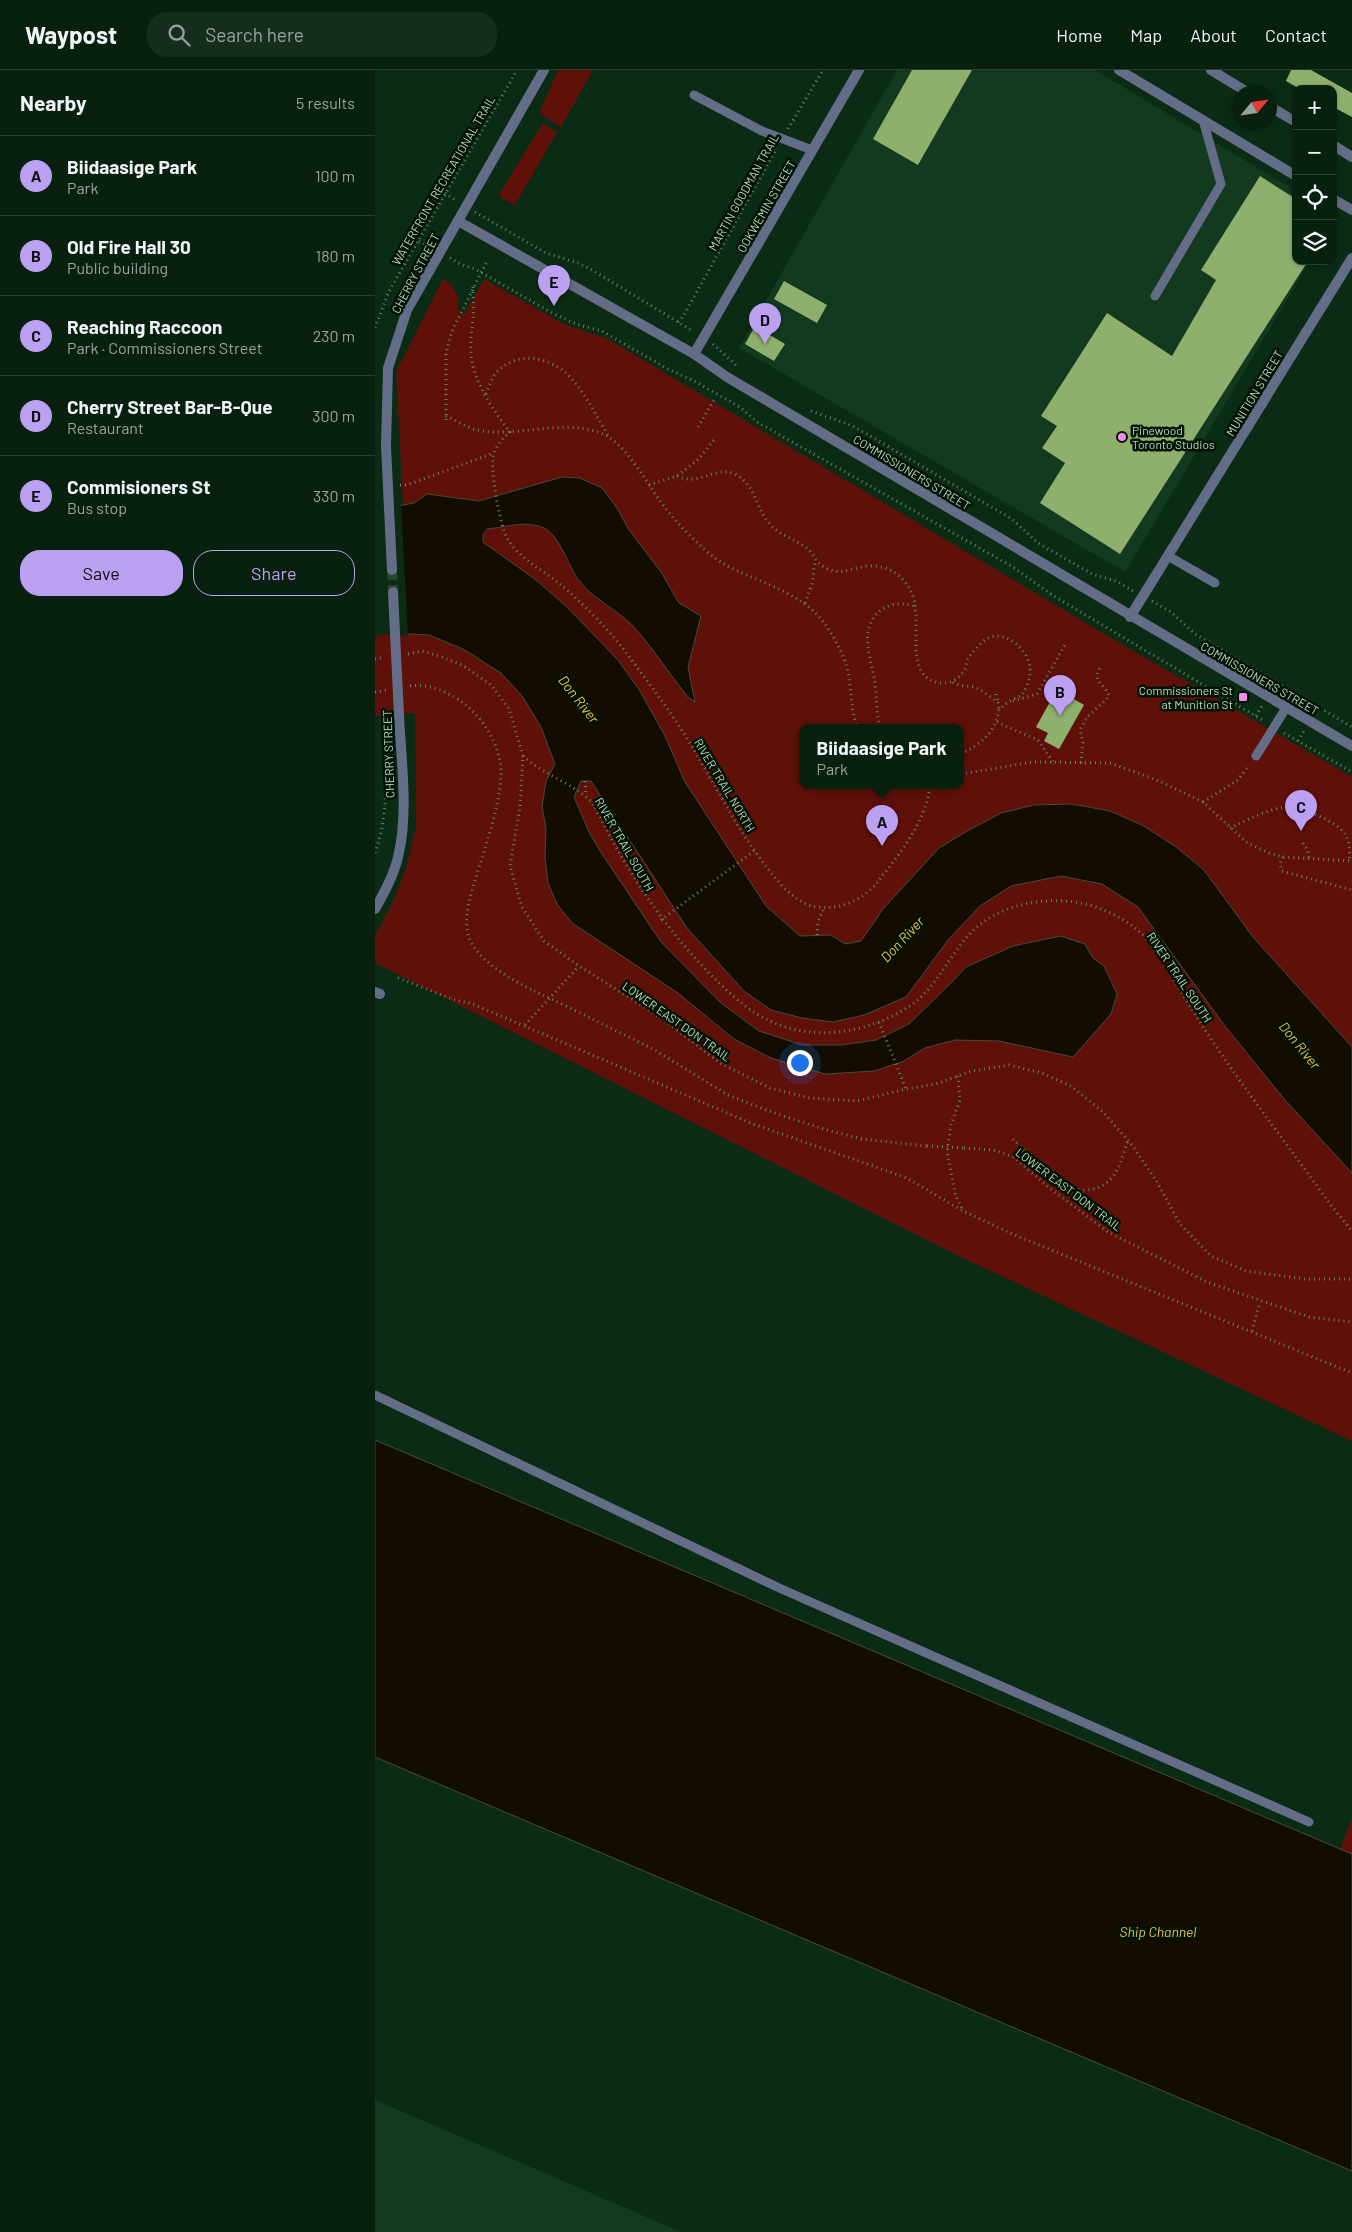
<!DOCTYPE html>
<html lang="en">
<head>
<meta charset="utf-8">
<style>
  body { margin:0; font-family:Barlow,sans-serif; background:#162e1d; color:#f1f3f6 }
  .controls { position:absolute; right:15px; top:15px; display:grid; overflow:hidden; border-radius:10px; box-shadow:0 1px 4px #0004 }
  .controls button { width:45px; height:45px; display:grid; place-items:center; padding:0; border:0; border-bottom:1px solid #293e2f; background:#08210f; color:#f1f3f6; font:25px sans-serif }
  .compass { position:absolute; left:857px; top:15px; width:45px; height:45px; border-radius:50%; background:#08210f; box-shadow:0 1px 4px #0004; rotate:61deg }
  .you { position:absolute; left:424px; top:992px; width:18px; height:18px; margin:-12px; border:4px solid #fff; border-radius:50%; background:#1a73e8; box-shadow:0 0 0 8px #1a73e833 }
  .badge { display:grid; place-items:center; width:32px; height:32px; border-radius:50%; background:#bca0f2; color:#111; font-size:16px; font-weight:700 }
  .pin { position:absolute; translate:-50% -41px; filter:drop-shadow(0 1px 2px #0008) }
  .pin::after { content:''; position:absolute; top:26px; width:18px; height:15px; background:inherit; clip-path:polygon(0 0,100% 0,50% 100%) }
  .popup { position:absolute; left:424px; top:654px; width:165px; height:65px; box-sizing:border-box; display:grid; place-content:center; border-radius:10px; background:#08210f; filter:drop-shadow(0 1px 4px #0005); font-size:16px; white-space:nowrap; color:#98a39e }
  .popup b { font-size:19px; color:#f1f3f6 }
  .popup::after { content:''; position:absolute; left:50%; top:100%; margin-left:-10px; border:10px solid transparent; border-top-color:#08210f }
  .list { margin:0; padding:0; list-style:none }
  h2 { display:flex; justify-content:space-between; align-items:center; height:65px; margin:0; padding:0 20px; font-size:21px }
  h2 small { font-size:16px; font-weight:400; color:#98a39e }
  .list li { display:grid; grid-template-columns:32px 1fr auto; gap:15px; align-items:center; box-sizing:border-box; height:80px; padding:0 20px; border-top:1px solid #293e2f }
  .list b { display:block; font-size:19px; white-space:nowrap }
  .list p { margin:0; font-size:16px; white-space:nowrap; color:#98a39e }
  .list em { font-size:16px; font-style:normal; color:#98a39e }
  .actions { display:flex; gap:10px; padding:15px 20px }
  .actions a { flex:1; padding:11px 0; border:1px solid #bca0f2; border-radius:20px; text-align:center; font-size:18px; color:#bca0f2 }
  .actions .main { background:#bca0f2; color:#111 }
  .icon { flex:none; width:28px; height:28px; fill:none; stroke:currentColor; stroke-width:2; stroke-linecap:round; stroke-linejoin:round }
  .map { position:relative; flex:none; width:977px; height:2162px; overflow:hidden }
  header { display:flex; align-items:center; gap:30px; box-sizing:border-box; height:70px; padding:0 25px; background:#08210f; border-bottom:1px solid #293e2f }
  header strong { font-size:24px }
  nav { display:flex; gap:28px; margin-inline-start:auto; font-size:18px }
  .search { width:350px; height:45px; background:#162e1d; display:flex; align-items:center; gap:12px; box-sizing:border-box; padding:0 18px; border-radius:20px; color:#98a39e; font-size:19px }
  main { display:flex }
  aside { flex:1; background:#08210f }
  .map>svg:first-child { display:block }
  .built { fill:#13391e }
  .green { fill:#5f1009; fill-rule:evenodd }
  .water { fill:#130d01; stroke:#464b3b }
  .pier { fill:#0b2c14 }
  .building { fill:#8faf6d }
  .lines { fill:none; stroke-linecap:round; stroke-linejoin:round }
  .tertiary-tunnel { stroke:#26462e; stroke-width:10; stroke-dasharray:10 5; stroke-linecap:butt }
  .path { stroke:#63836a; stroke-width:3; stroke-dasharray:1 4; stroke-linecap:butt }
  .service { stroke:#636d87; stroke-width:9 }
  .minor { stroke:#636d87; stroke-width:10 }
  .tertiary { stroke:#636d87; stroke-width:10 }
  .path-bridge { stroke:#63836a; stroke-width:3; stroke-dasharray:1 4; stroke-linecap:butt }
  .tertiary-bridge { stroke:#636d87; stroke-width:10 }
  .poi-dot { fill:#f689ee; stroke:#001303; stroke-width:2 }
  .labels { text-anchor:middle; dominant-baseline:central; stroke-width:5; stroke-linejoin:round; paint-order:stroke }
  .street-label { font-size:12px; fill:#bcdbc1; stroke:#001303 }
  .poi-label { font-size:12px; fill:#bcdbc1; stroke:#001303; text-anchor:start }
  .water-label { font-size:14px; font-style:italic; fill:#ecc142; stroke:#001303 }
</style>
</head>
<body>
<header>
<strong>Waypost</strong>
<div class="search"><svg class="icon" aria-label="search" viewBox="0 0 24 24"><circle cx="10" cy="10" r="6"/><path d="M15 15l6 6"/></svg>Search here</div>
<nav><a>Home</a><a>Map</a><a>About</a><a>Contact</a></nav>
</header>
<main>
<aside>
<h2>Nearby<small>5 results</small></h2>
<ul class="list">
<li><span class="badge">A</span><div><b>Biidaasige Park</b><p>Park</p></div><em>100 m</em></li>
<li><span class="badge">B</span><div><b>Old Fire Hall 30</b><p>Public building</p></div><em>180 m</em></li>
<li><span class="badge">C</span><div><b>Reaching Raccoon</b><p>Park · Commissioners Street</p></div><em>230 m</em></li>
<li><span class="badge">D</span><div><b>Cherry Street Bar-B-Que</b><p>Restaurant</p></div><em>300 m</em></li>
<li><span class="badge">E</span><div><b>Commisioners St</b><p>Bus stop</p></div><em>330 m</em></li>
</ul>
<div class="actions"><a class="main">Save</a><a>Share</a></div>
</aside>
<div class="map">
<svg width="977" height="2162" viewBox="0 0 977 2162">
  <rect width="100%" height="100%" fill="#0b2c14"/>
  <g class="built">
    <polygon points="522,0 720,0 921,121 921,191 935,191 750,502 364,278"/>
    <polygon points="0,2030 306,2162 0,2162"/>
  </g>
  <g class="green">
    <polygon points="183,0 218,0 186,57 164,43"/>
    <polygon points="168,53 182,62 140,135 126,128 125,123"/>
    <path d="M68,209C80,217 86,227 83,241L89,245L109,209L189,254L233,269L738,569L977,707V1371L588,1188L0,893V866L18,832L32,795L41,757L40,643L0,646V566L35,562L21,302ZM428,657H586V715H428Z"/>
    <polygon points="977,1748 977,1784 965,1779"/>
  </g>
  <g class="water">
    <path d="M187,407L205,408L227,418L242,438L254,460L286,502L304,533L326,546L313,597L320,632L313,627C295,605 276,575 257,555C240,538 216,528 202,508C193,494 184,465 169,458C151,450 131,457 112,459L108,465V472L161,510L191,536L243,590L265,621L290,666L310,712L391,836L425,866L456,865L470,874L486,871L508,839L564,778L594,760L626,743L659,735L697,734L735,741L767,755L800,776L829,800L878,867L977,977V1103L910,1030L850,956L763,837L727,814L686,806L636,816L605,836L573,870L531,927L489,945L458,952L427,948L396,940L369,921L312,858L216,711H206L199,727L214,762L227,784L286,872L346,933L384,961L427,975H467L501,970L534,954L576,913L591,897L638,876L686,866L710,874L718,888L729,896L742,924L736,944L698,987L624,971L580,970L550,978L527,992L499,1001L450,1004L396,988L359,969L303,923L197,853L182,834L173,813L170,788L171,758L167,737L171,711L180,694L166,657L148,627L126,603L88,579L54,565L0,562V440L39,433L52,424L104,431Z"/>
    <polygon points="0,1370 977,1784 977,2101 0,1687"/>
  </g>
  <polygon class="pier" points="26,433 33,566 0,564 0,438"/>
  <g class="building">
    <polygon points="537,0 597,0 543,95 498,69"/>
    <polygon points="916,0 936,0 977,23 977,47 958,37 958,19 925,19 911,11"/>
    <polygon points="885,106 921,129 921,191 933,191 745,484 665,433 690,393 667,378 682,356 666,346 732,243 797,286 841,210 826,200"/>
    <polygon points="409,211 452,235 442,253 399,229"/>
    <polygon points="380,256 410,274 399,291 370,274"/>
    <polygon points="682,619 709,635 684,679 669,671 673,663 661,657"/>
  </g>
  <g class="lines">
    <polyline class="tertiary-tunnel" points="17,500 18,522"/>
    <g class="path">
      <polyline points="413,59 448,0"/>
      <polyline points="70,123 80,130"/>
      <polyline points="100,142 171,183 203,193 217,200 318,261"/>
      <polyline points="44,171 54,176"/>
      <polyline points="75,188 85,194 100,199 179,244 201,254 227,261 293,299 319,311 365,337 382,352 638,497 677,525 889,651"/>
      <path d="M98,217C98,227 99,238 98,248C97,262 94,276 97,291C101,316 120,342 135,362C129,367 121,375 119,383C114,397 124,446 129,461C138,486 165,498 185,514C202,528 232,558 246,576C268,605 290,634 310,665C338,710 360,757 393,799C403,811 413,824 427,832C438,838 453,839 465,836C478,833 493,824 501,814C523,786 552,751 555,715"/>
      <polyline points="303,252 309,245 402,78"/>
      <polyline points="0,258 13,223 142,0"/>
      <polyline points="338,274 363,297"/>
      <path d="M111,324C114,317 116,309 121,303C142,279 177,287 196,308C212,326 222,347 234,367"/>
      <polyline points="436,341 478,356 637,449 663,473 717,504 741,511 758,521"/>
      <path d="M71,346C81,350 92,358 102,360C142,368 183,349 223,362C249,370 270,410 285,431C298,449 313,464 329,479C364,512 420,513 450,554C458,565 466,580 471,594C477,614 475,637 482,657"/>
      <polyline points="71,350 71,283 77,261 111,193"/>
      <polyline points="323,357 340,328"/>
      <path d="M302,406C326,417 340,395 360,404C381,415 380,437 394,453C404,466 422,469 434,480C440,486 441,493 449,497C467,508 477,496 496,496C522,496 537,515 541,538"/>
      <polyline points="25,415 32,415 119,383"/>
      <polyline points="274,415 302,406 324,389 341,367"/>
      <polyline points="777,531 796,542 820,564 977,657"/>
      <polyline points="430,533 438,511 439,496 441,492"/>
      <polyline points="33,584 47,581 67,587 89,596 116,615 134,639 148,686 145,737 135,796 147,837 169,871 204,896 285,947 345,993 395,1018 435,1028 482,1031 531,1019 561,1014 597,1001 634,995 667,1003 696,1016 728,1042 757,1075 782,1112 805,1154 836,1186 871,1201 930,1209 977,1209"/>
      <polyline points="0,589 9,587"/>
      <path d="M578,612C585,617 590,615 598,617C607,619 616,628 623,633L624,640"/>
      <path d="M35,616C54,613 76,623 91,635C111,652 128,680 126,708C124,737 110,778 101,807C96,824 90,841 92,859C95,888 136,909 159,921"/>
      <polyline points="0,622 12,620"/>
      <polyline points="621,624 623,633"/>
      <polyline points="638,631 662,624 691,573"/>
      <polyline points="881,646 887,636"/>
      <polyline points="622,652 663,670 678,692"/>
      <path d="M505,657C501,643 502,630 500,615C499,602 494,589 493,576C489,548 510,527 538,536L541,543C543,567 532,609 566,613C576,614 583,609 589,601C591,598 591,594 592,590C596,584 604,574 610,570C630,556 658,583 655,604C655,612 650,619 647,625L633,632L624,640C620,663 606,674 586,684"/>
      <polyline points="909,663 977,702"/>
      <polyline points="923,671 929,661"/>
      <path d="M148,686C170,706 203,715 219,735C251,800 286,854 337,906C354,923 373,941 395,951C441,973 499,962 539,933C561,916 573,889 591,868C622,830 688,821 731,841C743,846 756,854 766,863C789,887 803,919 821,946C862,1010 910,1071 955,1134L977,1161"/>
      <path d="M706,693L708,673L705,660L712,647L734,627C731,611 714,615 727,595"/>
      <polyline points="586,704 658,692 735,693 782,710 828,732 871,772 894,783 908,787 977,791"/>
      <polyline points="210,711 211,726"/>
      <polyline points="828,732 863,710 874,695"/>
      <path d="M855,758C871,751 888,741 906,738C923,735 960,750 970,764C975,772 975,781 974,791"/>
      <polyline points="928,773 933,781 934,788"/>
      <path d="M0,783C14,745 11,702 10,662"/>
      <polyline points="908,787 905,794 907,801 977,820"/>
      <polyline points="286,850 379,781"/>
      <polyline points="442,865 443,852 449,838"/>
      <polyline points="23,908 80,930 98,934 378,1054 532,1108 588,1141 642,1166 977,1303"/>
      <polyline points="191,936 278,979 353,1025 402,1044 452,1060 487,1069 552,1076"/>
      <polyline points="504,952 531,1019"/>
      <polyline points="150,955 204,896"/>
      <polyline points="583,1006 585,1030 576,1055 572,1082 581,1127 588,1140"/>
      <polyline points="638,1069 649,1080"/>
      <polyline points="589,1078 618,1080 639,1087 672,1116 733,1162 832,1212 934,1247 977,1252"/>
      <path d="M639,1087L649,1080C672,1094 688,1126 718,1119C729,1117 737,1109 742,1100C747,1091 749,1080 753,1071"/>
      <polyline points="877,1261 885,1232"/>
    </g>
    <g class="service">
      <polyline points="319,25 387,61 437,80"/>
      <polyline points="780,226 846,114 828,50"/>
      <polyline points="793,486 840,513"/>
      <polyline points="881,686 911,638"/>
      <polyline points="0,1325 402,1517 934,1752"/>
    </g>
    <polyline class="minor" points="0,922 5,924"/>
    <g class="tertiary">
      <polyline points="744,0 921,106"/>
      <polyline points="836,0 872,22"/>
      <polyline points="894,36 921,52"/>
      <polyline points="958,75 977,87"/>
      <polyline points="958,129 977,140"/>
      <polyline points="83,151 319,284 352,307 977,676"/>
      <polyline points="319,284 484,0"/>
      <polyline points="11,376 13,298 32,240 169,0"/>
      <polyline points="755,547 977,188"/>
      <path d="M0,839C9,823 19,805 23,787C34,742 26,691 24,645"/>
    </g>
    <g class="path-bridge">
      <polyline points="159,921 191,936"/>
      <polyline points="552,1076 589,1078"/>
    </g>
    <g class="tertiary-bridge">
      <polyline points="11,376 17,500"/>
      <polyline points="18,522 24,645"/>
    </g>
  </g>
  <g class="poi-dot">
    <circle cx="747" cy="367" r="5"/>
    <rect x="863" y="622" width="10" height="10" rx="2.5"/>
  </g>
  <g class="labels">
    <g class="street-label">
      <text transform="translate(68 110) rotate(-60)">WATERFRONT RECREATIONAL TRAIL</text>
      <text transform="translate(368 122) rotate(-61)">MARTIN GOODMAN TRAIL</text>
      <text transform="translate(391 136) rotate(-60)">OOKWEMIN STREET</text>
      <text transform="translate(40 203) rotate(-62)">CHERRY STREET</text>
      <text transform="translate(879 323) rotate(-59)">MUNITION STREET</text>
      <text transform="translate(537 402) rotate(31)">COMMISSIONERS STREET</text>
      <text transform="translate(885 608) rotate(30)">COMMISSIONERS STREET</text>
      <text transform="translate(13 684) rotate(-92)">CHERRY STREET</text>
      <text transform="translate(350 715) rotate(59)">RIVER TRAIL NORTH</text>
      <text transform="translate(250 774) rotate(60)">RIVER TRAIL SOUTH</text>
      <text transform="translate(805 907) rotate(56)">RIVER TRAIL SOUTH</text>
      <text transform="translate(302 951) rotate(35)">LOWER EAST DON TRAIL</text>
      <text transform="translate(694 1119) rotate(37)">LOWER EAST DON TRAIL</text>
    </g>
    <g class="poi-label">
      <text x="757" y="360">Pinewood<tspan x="757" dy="14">Toronto Studios</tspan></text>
      <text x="858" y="620" text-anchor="end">Commissioners St<tspan x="858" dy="14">at Munition St</tspan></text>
    </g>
    <g class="water-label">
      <text transform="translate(204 629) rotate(52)">Don River</text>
      <text transform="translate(527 869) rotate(-47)">Don River</text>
      <text transform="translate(925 975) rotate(51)">Don River</text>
      <text x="783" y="1861">Ship Channel</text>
    </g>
  </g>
</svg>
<div class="controls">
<button>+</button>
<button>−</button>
<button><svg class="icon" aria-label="locate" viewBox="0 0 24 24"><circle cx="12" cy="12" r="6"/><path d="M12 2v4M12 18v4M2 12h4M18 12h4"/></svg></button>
<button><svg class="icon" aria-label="layers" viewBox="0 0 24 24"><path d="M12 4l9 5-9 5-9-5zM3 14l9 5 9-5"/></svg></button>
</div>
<svg class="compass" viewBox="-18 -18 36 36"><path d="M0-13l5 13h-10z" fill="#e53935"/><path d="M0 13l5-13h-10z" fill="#98a39e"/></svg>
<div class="you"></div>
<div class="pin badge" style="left:507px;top:776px">A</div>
<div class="popup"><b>Biidaasige Park</b>Park</div>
<div class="pin badge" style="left:685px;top:646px">B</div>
<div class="pin badge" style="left:926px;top:761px">C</div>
<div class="pin badge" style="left:390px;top:274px">D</div>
<div class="pin badge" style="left:179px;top:236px">E</div>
</div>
</main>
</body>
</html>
